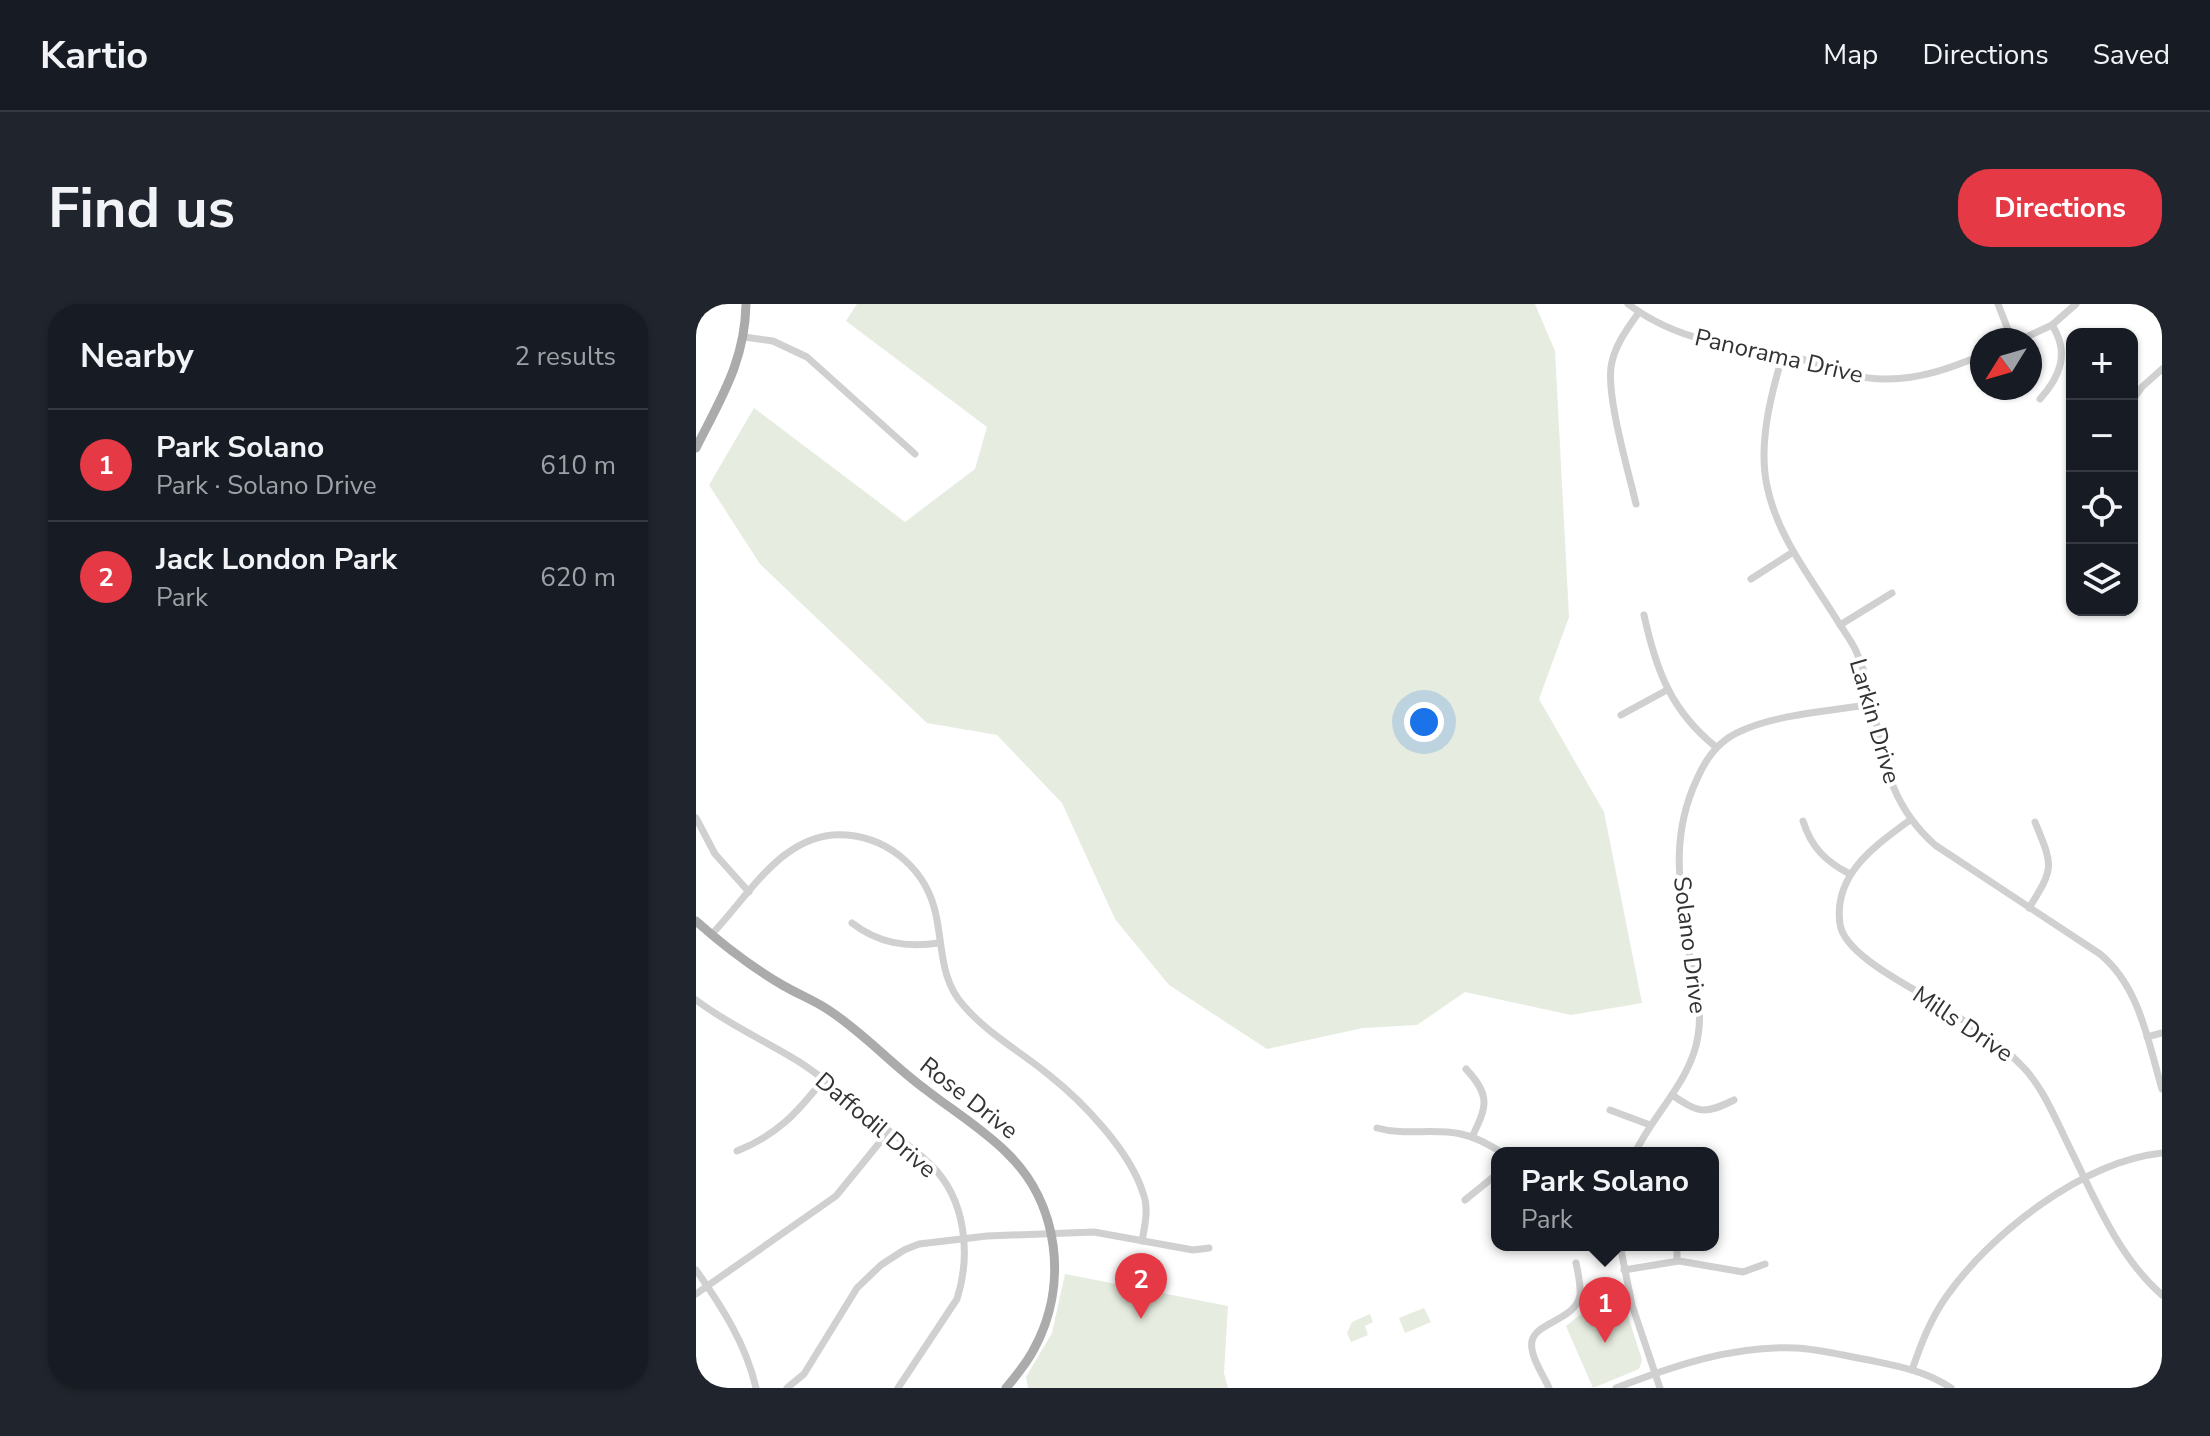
<!DOCTYPE html>
<html lang="en">
<head>
<meta charset="utf-8">
<style>
  body { margin:0; font-family:"Nunito Sans",sans-serif; background:#20242c; color:#f1f3f6 }
  .controls { position:absolute; right:24px; top:24px; display:grid; overflow:hidden; border-radius:16px; box-shadow:0 2px 6px #0004 }
  .controls button { width:72px; height:72px; display:grid; place-items:center; padding:0; border:0; border-bottom:2px solid #363941; background:#171b24; color:#f1f3f6; font:40px sans-serif }
  .compass { position:absolute; left:1274px; top:24px; width:72px; height:72px; border-radius:50%; background:#171b24; box-shadow:0 2px 6px #0004; rotate:233deg }
  .you { position:absolute; left:728px; top:418px; width:28px; height:28px; margin:-20px; border:6px solid #fff; border-radius:50%; background:#1a73e8; box-shadow:0 0 0 12px #1a73e833 }
  .badge { display:grid; place-items:center; width:52px; height:52px; border-radius:50%; background:#e63946; color:#fff; font-size:26px; font-weight:700 }
  .pin { position:absolute; translate:-50% -66px; filter:drop-shadow(0 2px 4px #0008) }
  .pin::after { content:''; position:absolute; top:42px; width:28px; height:24px; background:inherit; clip-path:polygon(0 0,100% 0,50% 100%) }
  .popup { position:absolute; left:795px; top:843px; width:228px; height:104px; box-sizing:border-box; display:grid; place-content:center; border-radius:16px; background:#171b24; filter:drop-shadow(0 2px 6px #0005); font-size:26px; white-space:nowrap; color:#9ea1a6 }
  .popup b { font-size:30px; color:#f1f3f6 }
  .popup::after { content:''; position:absolute; left:50%; top:100%; margin-left:-16px; border:16px solid transparent; border-top-color:#171b24 }
  .list { margin:0; padding:0; list-style:none }
  h2 { display:flex; justify-content:space-between; align-items:center; height:104px; margin:0; padding:0 32px; font-size:34px }
  h2 small { font-size:26px; font-weight:400; color:#9ea1a6 }
  .list li { display:grid; grid-template-columns:52px 1fr auto; gap:24px; align-items:center; box-sizing:border-box; height:112px; padding:0 32px; border-top:2px solid #363941 }
  .list b { display:block; font-size:30px; white-space:nowrap }
  .list p { margin:0; font-size:26px; white-space:nowrap; color:#9ea1a6 }
  .list em { font-size:26px; font-style:normal; color:#9ea1a6 }
  .icon { flex:none; width:44px; height:44px; fill:none; stroke:currentColor; stroke-width:2; stroke-linecap:round; stroke-linejoin:round }
  .map { position:relative; flex:none; width:1466px; height:1084px; overflow:hidden; border-radius:32px }
  header { display:flex; align-items:center; gap:48px; box-sizing:border-box; height:112px; padding:0 40px; background:#171b24; border-bottom:2px solid #363941 }
  header strong { font-size:38px }
  nav { display:flex; gap:44px; margin-inline-start:auto; font-size:28px }
  .intro { display:flex; align-items:center; justify-content:space-between; box-sizing:border-box; height:192px; padding:0 48px }
  h1 { margin:0; font-size:56px }
  .button { padding:20px 36px; border-radius:32px; background:#e63946; color:#fff; font-size:28px; font-weight:700 }
  main { display:flex; gap:48px; padding:0 48px }
  aside { flex:1; background:#171b24; border-radius:32px; box-shadow:0 2px 6px #0004 }
  .map>svg:first-child { display:block }
  .green { fill:#e6ecdf }
  .lines { fill:none; stroke-linecap:round; stroke-linejoin:round }
  .minor { stroke:#d0d0d0; stroke-width:7 }
  .major { stroke:#ababab; stroke-width:9 }
  .labels { text-anchor:middle; dominant-baseline:central; stroke-width:8; stroke-linejoin:round; paint-order:stroke }
  .street-label { font-size:24px; fill:#333; stroke:#fff }
</style>
</head>
<body>
<header>
<strong>Kartio</strong>
<nav><a>Map</a><a>Directions</a><a>Saved</a></nav>
</header>
<div class="intro"><h1>Find us</h1><a class="button">Directions</a></div>
<main>
<aside>
<h2>Nearby<small>2 results</small></h2>
<ul class="list">
<li><span class="badge">1</span><div><b>Park Solano</b><p>Park · Solano Drive</p></div><em>610 m</em></li>
<li><span class="badge">2</span><div><b>Jack London Park</b><p>Park</p></div><em>620 m</em></li>
</ul>
</aside>
<div class="map">
<svg width="1466" height="1084" viewBox="0 0 1466 1084">
  <rect width="100%" height="100%" fill="#fff"/>
  <g class="green">
    <polygon points="161,0 839,0 859,47 873,313 843,395 908,508 946,699 875,711 769,688 721,721 667,724 571,745 473,681 419,615 366,499 301,431 231,419 64,260 13,181 58,104 209,218 279,165 291,123 150,17"/>
    <polygon points="369,970 532,1002 528,1069 532,1084 332,1084 330,1073 356,1029"/>
    <polygon points="924,987 946,1056 943,1065 897,1084 870,1022 885,1010 891,996"/>
    <polygon points="728,1004 735,1018 709,1029 703,1014"/>
    <polygon points="674,1010 677,1018 669,1022 672,1031 655,1038 651,1029 656,1018"/>
  </g>
  <g class="lines">
    <g class="minor">
      <path d="M932,0C960,21 993,34 1028,40C1048,44 1069,45 1089,50C1123,59 1155,76 1191,75C1225,75 1255,64 1286,51"/>
      <polyline points="1302,0 1316,36"/>
      <polyline points="48,33 77,37 111,53 219,150"/>
      <polyline points="1324,36 1356,21 1380,0"/>
      <path d="M1087,50C1075,90 1062,140 1071,182C1081,232 1115,274 1141,316C1147,326 1155,336 1160,347C1191,418 1174,483 1239,541L1404,650C1444,683 1452,738 1466,785"/>
      <path d="M1344,95C1364,73 1374,49 1356,21"/>
      <polyline points="1436,97 1446,83 1466,65"/>
      <path d="M940,200C932,166 911,95 915,63C918,42 931,25 943,8"/>
      <polyline points="1055,275 1097,248"/>
      <path d="M948,311C960,366 975,407 1020,443"/>
      <polyline points="1144,321 1196,289"/>
      <polyline points="925,411 971,386"/>
      <polyline points="0,514 19,550 53,588"/>
      <path d="M1214,516C1179,542 1137,570 1144,620C1148,652 1221,686 1246,702C1272,720 1302,737 1324,760C1344,779 1356,807 1368,832C1395,886 1420,951 1466,991"/>
      <path d="M1107,517C1115,543 1130,558 1154,570"/>
      <path d="M1333,604C1359,563 1357,562 1339,518"/>
      <path d="M156,619C182,639 210,644 243,639"/>
      <path d="M15,631C53,592 88,525 151,531C195,535 231,567 240,611C247,643 244,676 268,702C291,729 325,748 353,771C387,798 434,847 447,889C453,904 449,921 446,937"/>
      <path d="M0,696C33,721 70,737 105,759C131,776 154,797 178,816C197,830 219,845 236,862C270,896 275,951 261,995L202,1084"/>
      <polyline points="1451,733 1466,729"/>
      <path d="M770,765C795,792 791,802 776,833"/>
      <path d="M976,791C1003,809 1008,811 1038,796"/>
      <polyline points="914,806 954,821"/>
      <path d="M681,824C709,832 737,824 765,830C780,833 793,841 807,849"/>
      <path d="M41,847C81,831 101,809 127,776"/>
      <path d="M939,849C958,809 995,777 1002,732C1008,696 995,670 991,636C983,578 975,530 1001,475C1010,454 1023,436 1045,427C1082,410 1135,407 1176,400"/>
      <polyline points="769,896 801,870"/>
      <polyline points="924,941 936,1001 964,1084"/>
      <polyline points="981,941 981,957"/>
      <path d="M0,966C26,1003 50,1040 60,1084"/>
      <polyline points="928,966 983,957 1047,968 1069,960"/>
      <polyline points="0,990 140,892 193,827"/>
      <path d="M1216,1066C1225,1040 1234,1016 1250,993C1295,929 1386,858 1466,849"/>
      <polyline points="91,1084 108,1070 161,984 185,961 208,946 223,940 291,932 398,928 497,946 513,944"/>
      <path d="M853,1084C848,1072 833,1051 836,1037C840,1018 880,1016 884,991C885,981 882,969 880,959"/>
      <path d="M920,1084C977,1062 1038,1041 1100,1044C1124,1045 1149,1052 1173,1056C1202,1062 1230,1067 1255,1084"/>
    </g>
    <g class="major">
      <path d="M0,144C25,94 49,57 50,0"/>
      <path d="M0,617C27,641 57,664 88,682C102,690 117,696 131,705C167,728 195,760 229,785C256,806 287,825 311,849C363,899 373,981 338,1045C331,1059 320,1072 310,1084"/>
    </g>
  </g>
  <g class="labels">
    <g class="street-label">
      <text transform="translate(1083 52) rotate(13)">Panorama Drive</text>
      <text transform="translate(1179 417) rotate(74)">Larkin Drive</text>
      <text transform="translate(994 641) rotate(83)">Solano Drive</text>
      <text transform="translate(1267 720) rotate(34)">Mills Drive</text>
      <text transform="translate(273 794) rotate(38)">Rose Drive</text>
      <text transform="translate(180 821) rotate(40)">Daffodil Drive</text>
    </g>
  </g>
</svg>
<div class="controls">
<button>+</button>
<button>−</button>
<button><svg class="icon" aria-label="locate" viewBox="0 0 24 24"><circle cx="12" cy="12" r="6"/><path d="M12 2v4M12 18v4M2 12h4M18 12h4"/></svg></button>
<button><svg class="icon" aria-label="layers" viewBox="0 0 24 24"><path d="M12 4l9 5-9 5-9-5zM3 14l9 5 9-5"/></svg></button>
</div>
<svg class="compass" viewBox="-18 -18 36 36"><path d="M0-13l5 13h-10z" fill="#e53935"/><path d="M0 13l5-13h-10z" fill="#9ea1a6"/></svg>
<div class="you"></div>
<div class="pin badge" style="left:909px;top:1039px">1</div>
<div class="popup"><b>Park Solano</b>Park</div>
<div class="pin badge" style="left:445px;top:1015px">2</div>
</div>
</main>
</body>
</html>
